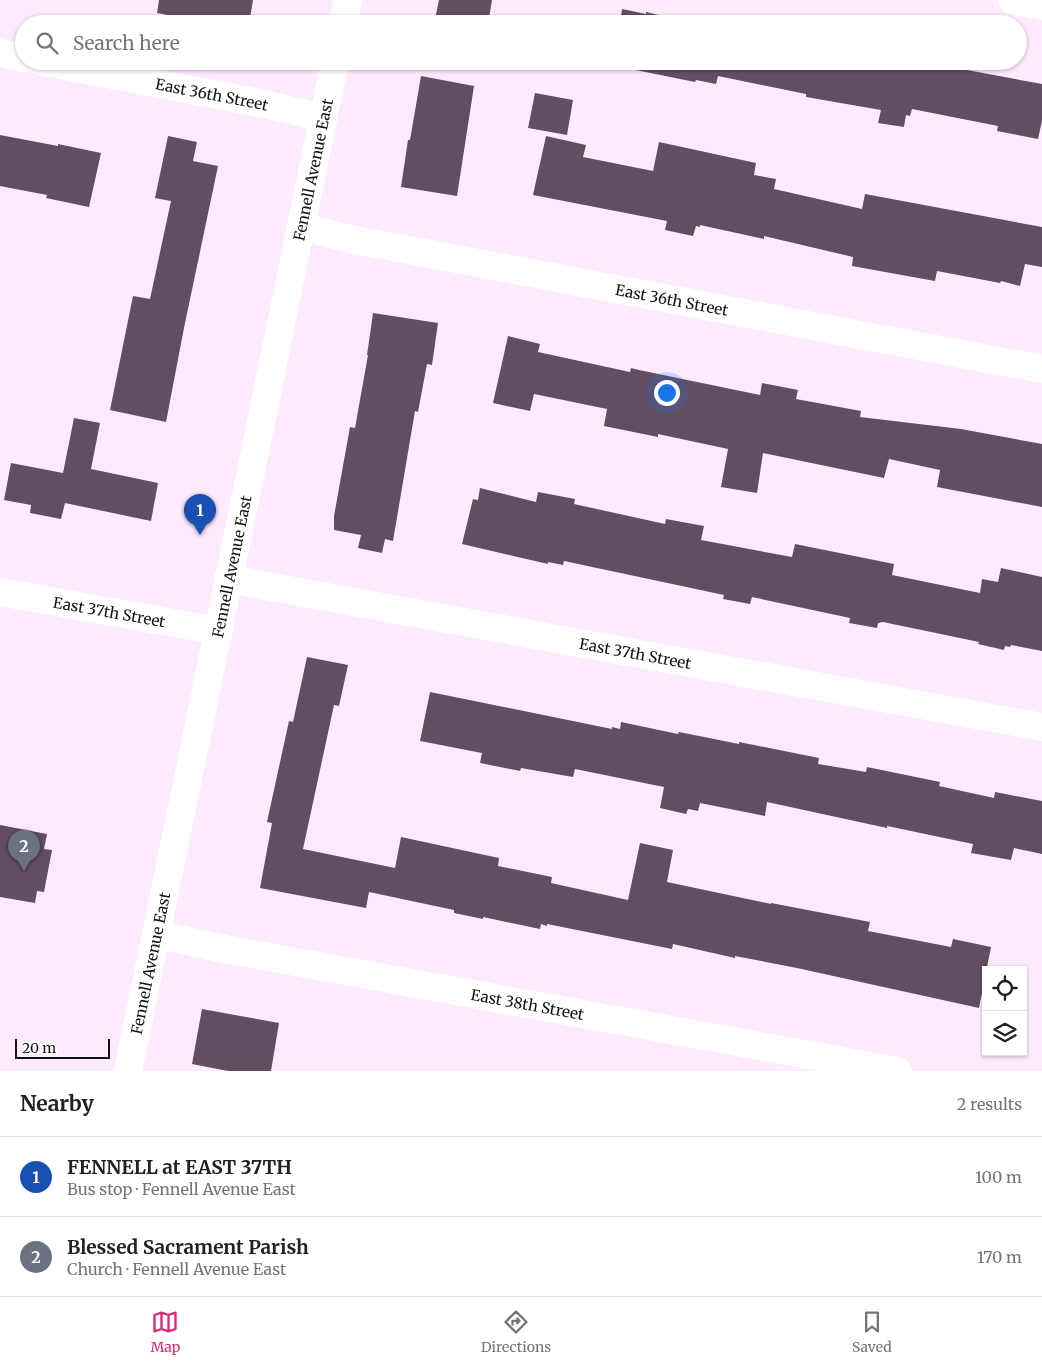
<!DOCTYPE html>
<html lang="en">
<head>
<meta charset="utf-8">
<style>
  body { margin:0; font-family:Merriweather,serif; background:#f2f2f2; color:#202124 }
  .controls { position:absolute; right:15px; bottom:15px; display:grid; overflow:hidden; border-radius:0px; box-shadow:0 1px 4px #0004 }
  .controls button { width:45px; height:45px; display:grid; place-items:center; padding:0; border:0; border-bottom:1px solid #e0e0e0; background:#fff; color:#202124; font:25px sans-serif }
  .scale { position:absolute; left:15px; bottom:12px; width:95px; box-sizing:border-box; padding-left:5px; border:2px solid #181018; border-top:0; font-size:14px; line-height:18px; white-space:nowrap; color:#181018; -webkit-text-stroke:4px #fff; paint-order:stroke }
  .you { position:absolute; left:666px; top:392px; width:18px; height:18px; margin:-12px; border:4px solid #fff; border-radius:50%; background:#1a73e8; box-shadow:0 0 0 8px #1a73e833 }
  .badge { display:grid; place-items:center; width:32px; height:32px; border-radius:50%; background:#db2777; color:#fff; font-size:16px; font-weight:700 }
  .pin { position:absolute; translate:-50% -41px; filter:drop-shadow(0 1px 2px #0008) }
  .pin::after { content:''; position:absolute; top:26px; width:18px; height:15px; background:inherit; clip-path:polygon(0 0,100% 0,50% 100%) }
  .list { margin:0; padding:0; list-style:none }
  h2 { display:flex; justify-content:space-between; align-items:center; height:65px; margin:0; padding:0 20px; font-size:21px }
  h2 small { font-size:16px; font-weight:400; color:#757577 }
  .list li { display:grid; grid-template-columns:32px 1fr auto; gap:15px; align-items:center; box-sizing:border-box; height:80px; padding:0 20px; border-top:1px solid #e0e0e0 }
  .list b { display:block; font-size:19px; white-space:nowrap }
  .list p { margin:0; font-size:16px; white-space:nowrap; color:#757577 }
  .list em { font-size:16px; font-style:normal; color:#757577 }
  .icon { flex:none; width:28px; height:28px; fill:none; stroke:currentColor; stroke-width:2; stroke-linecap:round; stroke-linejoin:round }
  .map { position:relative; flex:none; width:1042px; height:1071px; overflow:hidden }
  .search { position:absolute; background:#fff; box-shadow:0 1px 4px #0004; left:15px; right:15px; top:15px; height:55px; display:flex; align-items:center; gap:12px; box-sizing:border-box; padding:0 18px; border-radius:28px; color:#757577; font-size:19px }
  .sheet { height:225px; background:#fff }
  nav { display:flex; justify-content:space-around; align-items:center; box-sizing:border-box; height:70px; border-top:1px solid #e0e0e0; background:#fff; font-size:14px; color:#757577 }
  nav a { display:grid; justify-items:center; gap:2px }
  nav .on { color:#db2777 }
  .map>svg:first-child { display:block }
  .building { fill:#624e61 }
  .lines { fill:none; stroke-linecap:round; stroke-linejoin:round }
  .minor { stroke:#fff; stroke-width:28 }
  .secondary { stroke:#fff; stroke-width:28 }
  .labels { text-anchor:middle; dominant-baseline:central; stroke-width:5; stroke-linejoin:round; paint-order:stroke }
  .street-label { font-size:15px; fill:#181018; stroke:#fff }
</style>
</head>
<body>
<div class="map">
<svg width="1042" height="1071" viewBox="0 0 1042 1071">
  <rect width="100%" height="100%" fill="#fdeafc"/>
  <g class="building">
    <polygon points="159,0 253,0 249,24 216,24 157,13"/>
    <polygon points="439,0 492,0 488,24 434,24"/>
    <polygon points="622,9 646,14 646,12 696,24 620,24"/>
    <polygon points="612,61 919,61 1042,84 1042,121 1038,139 997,131 998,126 912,109 910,116 906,115 904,127 878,123 881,110 806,97 806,94 718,76 716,84 696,80 695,82 611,65"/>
    <polygon points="421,76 474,86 457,196 401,187 408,140 410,140"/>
    <polygon points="535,93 573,100 567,135 528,128"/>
    <polygon points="0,135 58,146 58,144 101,153 89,207 46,198 47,195 0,186"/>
    <polygon points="168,136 197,142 193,161 218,166 184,328 166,422 110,410 133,296 150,299 171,201 155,198"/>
    <polygon points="546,136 586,145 583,157 653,171 659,142 756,163 754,175 776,179 774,189 862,209 865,194 1042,227 1042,267 1025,264 1020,286 1001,281 1000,283 937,271 935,281 852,266 853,257 764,236 764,239 700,225 700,227 696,226 693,236 665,230 667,221 533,195"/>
    <polygon points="373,313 438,323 432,365 427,364 418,412 415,411 393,541 385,539 382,553 358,548 361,535 334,530 334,516 350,427 355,428 368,355 367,355"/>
    <polygon points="508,336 540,344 538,352 630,372 631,368 639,370 760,395 762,383 798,390 796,399 861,411 860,417 961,429 1042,444 1042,507 937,487 940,470 889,459 884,478 763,453 757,493 721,487 728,449 658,434 658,437 604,426 607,409 534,394 530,411 493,403"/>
    <polygon points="74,418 100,423 91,469 158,483 151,521 65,503 61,519 30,513 31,505 4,500 11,463 63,473"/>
    <polygon points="480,488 536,502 538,492 575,499 574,504 665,524 666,519 704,526 701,540 792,557 795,544 894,564 892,575 980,593 982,579 998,582 1001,568 1042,577 1042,651 1011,645 1010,647 1005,646 1004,650 978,644 979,642 883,622 878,623 877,628 849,623 850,618 752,597 750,604 723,599 724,595 564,561 563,565 548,562 548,564 462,544 473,499 478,500"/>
    <polygon points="307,657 348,665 339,706 334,705 303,849 395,868 401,837 499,858 498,866 552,877 551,883 628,900 640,843 673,850 667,882 771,904 771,903 870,922 868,931 951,947 953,939 991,947 979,1008 797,968 735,956 735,958 673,944 672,949 547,924 547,926 541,924 540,929 483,917 483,919 454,913 454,910 369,892 366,908 260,888 272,823 267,822 289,721 293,722"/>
    <polygon points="430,692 612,729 612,727 620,729 621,722 678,734 679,732 739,744 739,742 819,758 818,764 866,772 867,767 940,782 939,786 994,798 995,792 1042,801 1042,854 1014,848 1011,860 971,853 973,844 887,826 887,828 767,802 765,816 700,803 698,811 688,809 686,814 660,808 664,787 575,769 573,777 521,768 520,771 480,763 482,753 420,741"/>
    <polygon points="0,825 47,834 44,849 52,850 44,892 37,891 35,903 0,897"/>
    <polygon points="202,1009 279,1023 271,1071 228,1071 192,1064"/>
  </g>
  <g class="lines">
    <g class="minor">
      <polyline points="1012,0 1042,6"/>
      <polyline points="0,53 24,58"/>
      <path id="s1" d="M40,61L264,104L323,118"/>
      <path id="s2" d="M301,227L355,240L1042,369"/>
      <path id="s3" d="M228,579L1042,727"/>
      <path id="s4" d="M0,592L219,631"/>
      <path id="s5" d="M156,934L229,950L898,1071"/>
    </g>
    <g class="secondary">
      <polyline points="343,24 348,0"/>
      <path id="s6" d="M128,1071L335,61"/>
    </g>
  </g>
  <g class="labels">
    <g class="street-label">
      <text stroke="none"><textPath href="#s1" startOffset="175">East 36th Street</textPath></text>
      <text stroke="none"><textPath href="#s6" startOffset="920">Fennell Avenue East</textPath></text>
      <text stroke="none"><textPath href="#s2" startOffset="378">East 36th Street</textPath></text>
      <text stroke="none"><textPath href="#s6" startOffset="515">Fennell Avenue East</textPath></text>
      <text stroke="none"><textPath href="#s4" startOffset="111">East 37th Street</textPath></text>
      <text stroke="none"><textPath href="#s3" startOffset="414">East 37th Street</textPath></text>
      <text stroke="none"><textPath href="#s6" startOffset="110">Fennell Avenue East</textPath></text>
      <text stroke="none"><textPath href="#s5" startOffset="378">East 38th Street</textPath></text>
    </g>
  </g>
</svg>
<div class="controls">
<button><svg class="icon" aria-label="locate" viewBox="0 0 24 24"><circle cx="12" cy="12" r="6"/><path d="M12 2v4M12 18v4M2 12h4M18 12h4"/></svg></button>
<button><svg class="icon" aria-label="layers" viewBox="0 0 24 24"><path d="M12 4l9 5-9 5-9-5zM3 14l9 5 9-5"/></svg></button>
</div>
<div class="scale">20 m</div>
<div class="you"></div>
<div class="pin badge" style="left:200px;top:535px;background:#1a4fb4">1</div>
<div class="pin badge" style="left:24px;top:871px;background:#6b7280">2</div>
<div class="search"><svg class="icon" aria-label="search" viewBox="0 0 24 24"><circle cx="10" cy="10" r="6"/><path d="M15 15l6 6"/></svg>Search here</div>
</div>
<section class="sheet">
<h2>Nearby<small>2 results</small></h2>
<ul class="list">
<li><span class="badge" style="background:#1a4fb4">1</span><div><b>FENNELL at EAST 37TH</b><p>Bus stop · Fennell Avenue East</p></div><em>100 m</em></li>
<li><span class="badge" style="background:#6b7280">2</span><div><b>Blessed Sacrament Parish</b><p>Church · Fennell Avenue East</p></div><em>170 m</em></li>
</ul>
</section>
<nav>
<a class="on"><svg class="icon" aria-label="map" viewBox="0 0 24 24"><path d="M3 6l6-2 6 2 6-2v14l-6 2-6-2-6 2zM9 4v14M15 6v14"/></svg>Map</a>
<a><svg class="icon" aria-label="directions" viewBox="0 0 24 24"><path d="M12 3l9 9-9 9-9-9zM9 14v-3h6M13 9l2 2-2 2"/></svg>Directions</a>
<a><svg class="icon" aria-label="saved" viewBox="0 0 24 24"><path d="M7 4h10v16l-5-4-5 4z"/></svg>Saved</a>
</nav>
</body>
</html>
